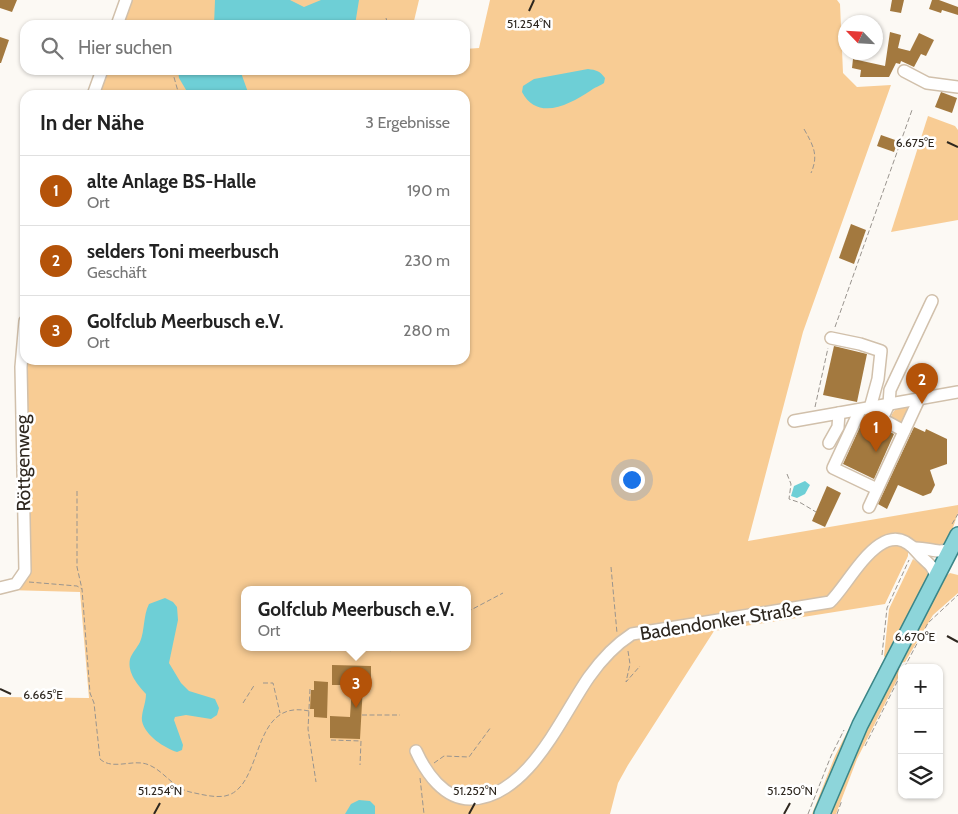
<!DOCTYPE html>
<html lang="de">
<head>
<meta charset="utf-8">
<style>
  body { margin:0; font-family:Cabin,sans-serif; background:#f2f2f2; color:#222 }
  .controls { position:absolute; right:15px; bottom:15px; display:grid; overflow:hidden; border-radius:10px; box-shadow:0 1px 4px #0004 }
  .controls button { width:45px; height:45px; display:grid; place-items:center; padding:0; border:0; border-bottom:1px solid #e0e0e0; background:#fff; color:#222; font:25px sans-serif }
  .compass { position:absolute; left:838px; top:15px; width:45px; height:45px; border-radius:50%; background:#fff; box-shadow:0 1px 4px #0004; rotate:295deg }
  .you { position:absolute; left:631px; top:479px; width:18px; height:18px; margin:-12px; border:4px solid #fff; border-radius:50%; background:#1a73e8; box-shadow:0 0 0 8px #1a73e833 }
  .badge { display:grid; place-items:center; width:32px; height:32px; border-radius:50%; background:#b45309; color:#fff; font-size:16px; font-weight:700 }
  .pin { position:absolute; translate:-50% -41px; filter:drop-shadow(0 1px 2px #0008) }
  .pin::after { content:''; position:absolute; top:26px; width:18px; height:15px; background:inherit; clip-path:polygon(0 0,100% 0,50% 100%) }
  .popup { position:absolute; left:241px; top:586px; width:230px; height:65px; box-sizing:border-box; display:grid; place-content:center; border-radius:10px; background:#fff; filter:drop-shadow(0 1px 4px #0005); font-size:16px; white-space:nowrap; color:#767676 }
  .popup b { font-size:19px; color:#222 }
  .popup::after { content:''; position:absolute; left:50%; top:100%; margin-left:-10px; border:10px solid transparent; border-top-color:#fff }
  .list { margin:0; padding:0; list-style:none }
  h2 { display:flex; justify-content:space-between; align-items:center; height:65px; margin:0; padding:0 20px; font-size:21px }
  h2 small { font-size:16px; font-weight:400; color:#767676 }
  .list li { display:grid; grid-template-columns:32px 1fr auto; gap:15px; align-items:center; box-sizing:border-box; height:70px; padding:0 20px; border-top:1px solid #e0e0e0 }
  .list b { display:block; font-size:19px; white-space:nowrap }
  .list p { margin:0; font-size:16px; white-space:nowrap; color:#767676 }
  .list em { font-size:16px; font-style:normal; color:#767676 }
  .icon { flex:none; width:28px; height:28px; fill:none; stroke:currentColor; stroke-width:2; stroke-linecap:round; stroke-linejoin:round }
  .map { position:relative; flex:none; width:958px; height:814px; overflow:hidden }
  .search { position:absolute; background:#fff; box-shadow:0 1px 4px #0004; left:20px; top:20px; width:450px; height:55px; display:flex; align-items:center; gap:12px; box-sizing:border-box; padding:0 18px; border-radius:15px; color:#767676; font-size:19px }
  .panel { position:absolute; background:#fff; box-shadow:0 1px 4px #0004; left:20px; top:90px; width:450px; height:275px; border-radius:15px }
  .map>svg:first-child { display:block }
  .green { fill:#f8cc94; fill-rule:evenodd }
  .water { fill:#6ecfd6 }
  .building { fill:#a3793f }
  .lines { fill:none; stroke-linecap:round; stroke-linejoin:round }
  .minor-casing { stroke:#d1c0ab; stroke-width:14 }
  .major-casing { stroke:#3a8688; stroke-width:18 }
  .path { stroke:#99948e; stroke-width:1; stroke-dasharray:5 2.5; stroke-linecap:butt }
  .minor { stroke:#fff; stroke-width:11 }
  .major { stroke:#8dd5da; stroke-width:15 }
  .ticks { fill:none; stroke:#2e271f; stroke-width:2 }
  .labels { text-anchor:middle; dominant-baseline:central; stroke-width:5; stroke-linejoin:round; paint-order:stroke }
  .street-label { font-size:19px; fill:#2e271f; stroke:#fff }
  .ticks-label { font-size:12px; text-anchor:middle; fill:#2e271f; stroke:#fff; stroke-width:5; stroke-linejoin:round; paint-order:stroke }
</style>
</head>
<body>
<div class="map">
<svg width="958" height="814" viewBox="0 0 958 814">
  <rect width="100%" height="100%" fill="#fcf9f4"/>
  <g class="green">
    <polygon points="129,0 419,0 413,25 121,25"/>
    <path d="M490,0H837L840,4L843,73L857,87L891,85L803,332L748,541L958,505V513L948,542C925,556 901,528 879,539L818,608L877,549L897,544L908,551V556L885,604L714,631L628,765L618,783L610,814H0V697L89,698L80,592L7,590L21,582L25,360H465V95H96L105,70H465V49L479,48ZM245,589H467V647H245Z"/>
    <polygon points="928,116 955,126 958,130 958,220 891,232"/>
    <path d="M912,404L900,428L891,420C891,408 902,406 912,404Z"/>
    <polygon points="913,559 929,571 928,579 887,661 884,656 889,609"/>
    <polygon points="950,573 958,575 958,593 933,615 905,662 900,663 946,576"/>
    <polygon points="882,663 886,664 816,814 812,814 835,756"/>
    <polygon points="897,668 902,670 857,759 836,814 830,814 867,727"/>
  </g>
  <g class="water">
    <polygon points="215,0 290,0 304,7 321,0 359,0 355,25 301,25 292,22 278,25 214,25"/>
    <path d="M588,69C596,70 600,71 605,78L604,83C600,86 595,87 590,91C570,104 538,122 522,92L523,86L534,79Z"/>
    <polygon points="178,70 240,70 249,95 230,95 220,92 189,95 179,78"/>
    <polygon points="805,481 810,485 805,494 797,498 791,496 794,486"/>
    <path d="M165,598L173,602L177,607L178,620L169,663L181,683L189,691L215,699L219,708L217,715L211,719L186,715L175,717L174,720L183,745L182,750L177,752C165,748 145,736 142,721C141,713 146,703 146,694C138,685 127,673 130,659C132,653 137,648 140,642C145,630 143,616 149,604Z"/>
    <polygon points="359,800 370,801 375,806 375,814 345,814 351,804"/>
  </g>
  <g class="building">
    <polygon points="0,0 17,0 12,12 0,8"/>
    <polygon points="892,0 904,0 901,13 890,11"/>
    <polygon points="932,0 939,0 958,7 958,15 942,10 941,13 929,9"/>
    <polygon points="890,32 901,35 898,48 910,51 919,33 934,40 926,56 921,54 914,67 901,61 900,64 896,63 889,77 860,77 861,70 852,68 853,59 885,66"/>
    <polygon points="0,37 9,40 1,63 0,63"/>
    <polygon points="941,92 957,98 952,113 935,107"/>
    <polygon points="881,135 898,141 894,152 877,146"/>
    <polygon points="851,224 866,230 854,264 839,258"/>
    <polygon points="834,346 867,354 857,402 823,395"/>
    <polygon points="864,418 894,434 874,479 843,464"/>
    <polygon points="914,427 925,432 926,429 947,439 947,464 930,470 935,485 931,493 923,496 898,485 887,509 878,504"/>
    <polygon points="827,486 841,493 825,527 812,521"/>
    <polygon points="332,665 371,666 371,685 363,685 360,739 330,738 330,716 350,717 352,685 332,685"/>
    <polygon points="314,681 328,682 327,718 314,717 314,709 310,709 311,690 314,690"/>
  </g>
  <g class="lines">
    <defs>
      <g id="minor">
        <polyline points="117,25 126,0"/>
        <polyline points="904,71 927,83 958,87"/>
        <polyline points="93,95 102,70"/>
        <polyline points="831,338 860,344 881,351 878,379 870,408"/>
        <polyline points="860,410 833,468 877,489"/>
        <polyline points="794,421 958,392"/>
        <polyline points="904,431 882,419 889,404 890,390 932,301"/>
        <polyline points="829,443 838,427 839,413"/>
        <polyline points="869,507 919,399"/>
        <path d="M914,548C928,547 938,555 951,548"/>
        <polyline points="0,588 16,584 25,571 21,367 25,321"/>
        <path d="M416,751C426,773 444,799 470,799C528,798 561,717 589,677C601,660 615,645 632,634L830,602C851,582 883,511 917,552C926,563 934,564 936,579"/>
      </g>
      <polyline id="major" points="822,814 860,725 958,535"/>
    </defs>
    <use href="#minor" class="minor-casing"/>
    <use href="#major" class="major-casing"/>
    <g class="path">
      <polyline points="386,18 388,25"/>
      <polyline points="172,70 179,95"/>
      <path d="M804,129C813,145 819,155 811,173"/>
      <polyline points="835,327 912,110"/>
      <polyline points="815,407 828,348"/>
      <polyline points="787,474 791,484 789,499 801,503 816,512"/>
      <polyline points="77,491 77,567 82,589"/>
      <polyline points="952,524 958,514"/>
      <polyline points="611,567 617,633"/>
      <path d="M29,582L77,586L82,589L90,693L94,703L100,759C113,771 134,758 149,765C164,771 173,788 190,792C200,794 214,798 225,796C265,788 249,698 309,711"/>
      <polyline points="360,589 363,587"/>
      <polyline points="467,612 503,593"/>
      <polyline points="390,651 396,647"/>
      <polyline points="628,651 630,664 626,682 640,666"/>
      <polyline points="882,655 887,608 909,560"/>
      <polyline points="355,659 355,647"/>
      <polyline points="904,668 928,623 958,595"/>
      <polyline points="263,683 273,683 280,713"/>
      <polyline points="310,689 308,729 316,782"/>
      <polyline points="243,703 255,684"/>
      <polyline points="362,715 400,715"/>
      <polyline points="331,740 361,741 360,765"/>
      <polyline points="865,746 902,672"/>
      <polyline points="434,763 444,756 469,757 491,727"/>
      <polyline points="420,778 424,814"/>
      <polyline points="808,814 831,756 844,730"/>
      <polyline points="837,814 842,800"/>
    </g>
    <use href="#minor" class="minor"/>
    <use href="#major" class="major"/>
  </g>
  <path class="ticks" d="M529,11L534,0M947,142L958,147M947,636L958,642M0,689L11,694M154,814L160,803M469,814L475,803M784,814L790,803"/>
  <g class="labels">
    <g class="street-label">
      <text transform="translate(23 463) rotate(-91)">Röttgenweg</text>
      <text transform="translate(721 621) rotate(-9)">Badendonker Straße</text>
    </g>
  </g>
  <g class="ticks-label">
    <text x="529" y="28">51.254°N</text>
    <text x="915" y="147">6.675°E</text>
    <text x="915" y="641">6.670°E</text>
    <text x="43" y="699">6.665°E</text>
    <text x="160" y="795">51.254°N</text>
    <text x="475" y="795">51.252°N</text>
    <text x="790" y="795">51.250°N</text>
  </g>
</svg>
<div class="controls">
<button>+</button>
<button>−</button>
<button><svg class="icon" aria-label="layers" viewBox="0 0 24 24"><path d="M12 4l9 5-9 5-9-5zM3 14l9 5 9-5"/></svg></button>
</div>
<svg class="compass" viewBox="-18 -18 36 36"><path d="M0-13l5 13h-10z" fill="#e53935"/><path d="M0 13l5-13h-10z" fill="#767676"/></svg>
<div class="you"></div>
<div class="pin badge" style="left:876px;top:452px">1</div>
<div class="pin badge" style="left:922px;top:404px">2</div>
<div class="pin badge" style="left:356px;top:708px">3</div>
<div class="popup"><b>Golfclub Meerbusch e.V.</b>Ort</div>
<div class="search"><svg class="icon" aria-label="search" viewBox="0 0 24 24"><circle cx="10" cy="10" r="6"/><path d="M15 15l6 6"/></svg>Hier suchen</div>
<section class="panel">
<h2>In der Nähe<small>3 Ergebnisse</small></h2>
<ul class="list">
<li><span class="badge">1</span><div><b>alte Anlage BS-Halle</b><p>Ort</p></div><em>190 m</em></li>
<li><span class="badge">2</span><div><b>selders Toni meerbusch</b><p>Geschäft</p></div><em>230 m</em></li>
<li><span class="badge">3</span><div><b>Golfclub Meerbusch e.V.</b><p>Ort</p></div><em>280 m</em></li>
</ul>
</section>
</div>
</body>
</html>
